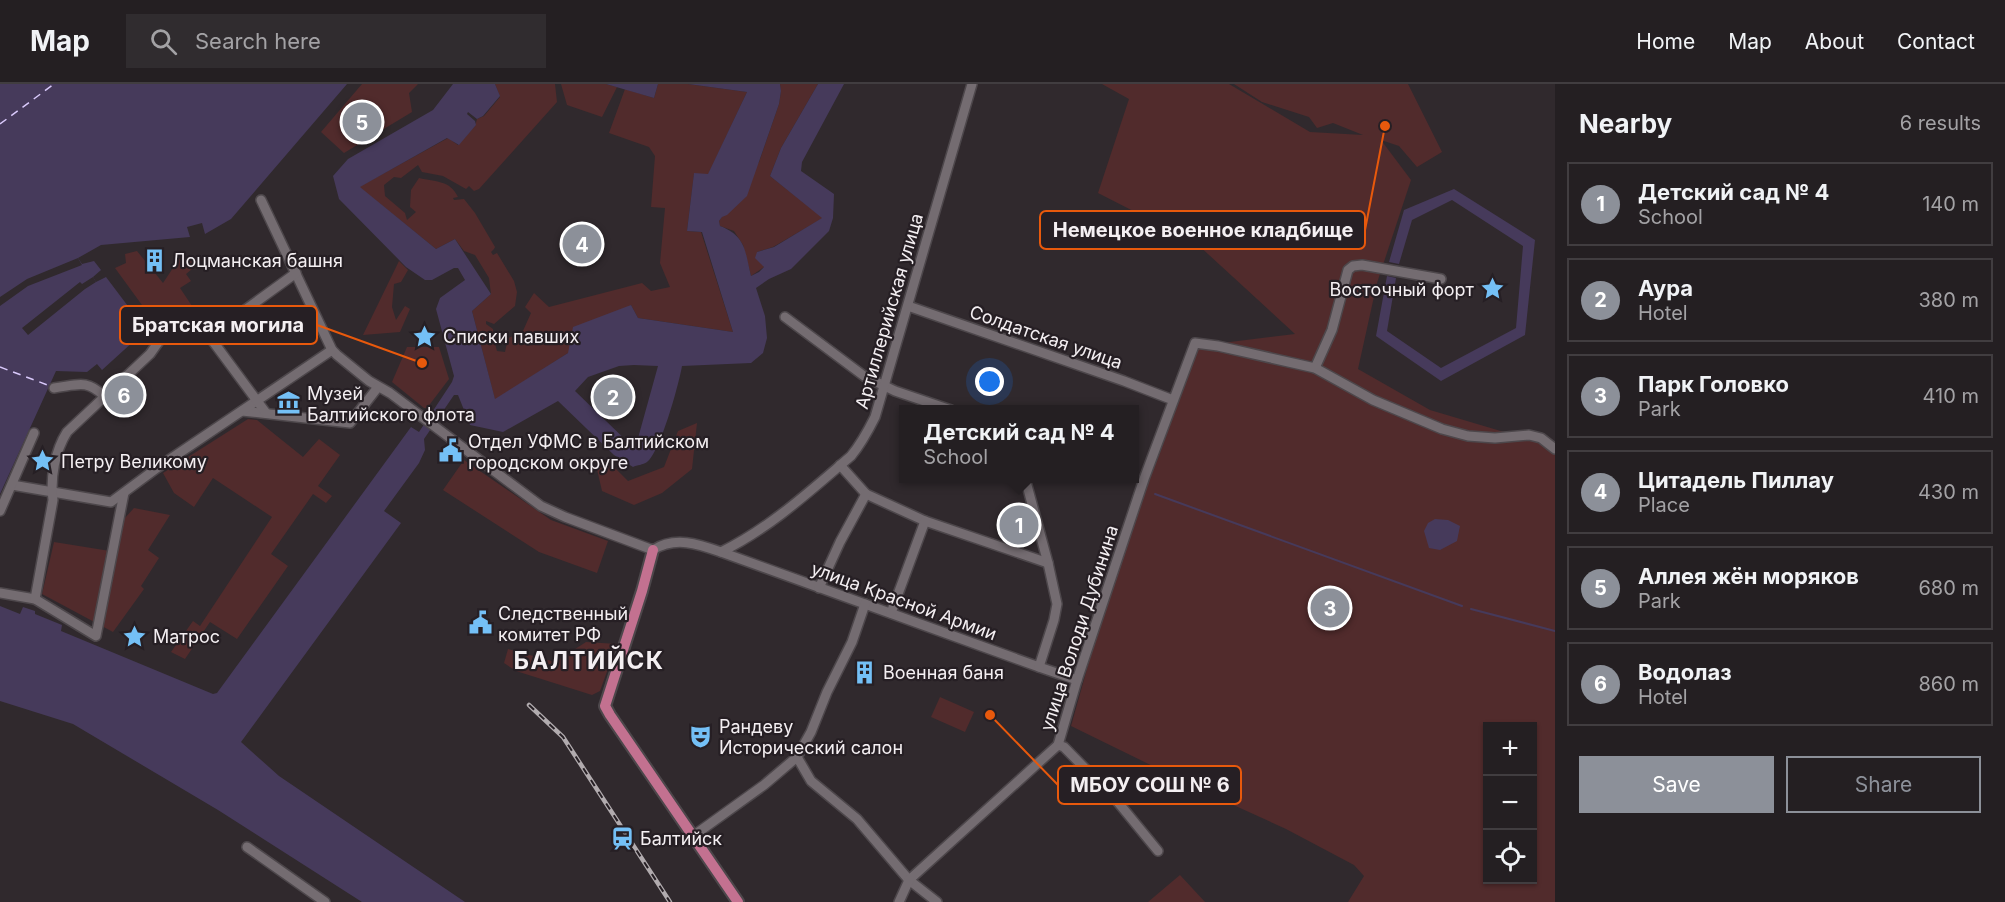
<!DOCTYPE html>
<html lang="en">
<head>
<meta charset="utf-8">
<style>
  body { margin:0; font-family:Inter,sans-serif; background:#302c2f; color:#f1f3f6 }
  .controls { position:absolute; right:18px; bottom:18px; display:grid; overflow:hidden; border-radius:0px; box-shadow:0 2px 4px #0004 }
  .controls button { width:54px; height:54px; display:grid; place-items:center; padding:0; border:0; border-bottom:2px solid #413d40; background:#241f22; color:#f1f3f6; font:30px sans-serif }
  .you { position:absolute; left:990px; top:298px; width:21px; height:21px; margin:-15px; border:4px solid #fff; border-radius:50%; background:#1a73e8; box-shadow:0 0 0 9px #1a73e833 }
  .badge { display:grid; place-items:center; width:39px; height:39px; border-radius:50%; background:#8c9099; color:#fff; font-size:20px; font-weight:700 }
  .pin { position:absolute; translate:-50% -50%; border:3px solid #fff; box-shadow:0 2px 6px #0006 }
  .popup { position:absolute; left:899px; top:321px; width:240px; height:78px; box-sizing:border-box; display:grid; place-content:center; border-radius:0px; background:#241f22; filter:drop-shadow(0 2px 4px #0005); font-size:20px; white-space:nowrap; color:#a3a2a5 }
  .popup b { font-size:22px; color:#f1f3f6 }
  .popup::after { content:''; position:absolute; left:50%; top:100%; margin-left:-12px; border:12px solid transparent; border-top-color:#241f22 }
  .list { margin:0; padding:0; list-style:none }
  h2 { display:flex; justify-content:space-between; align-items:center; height:78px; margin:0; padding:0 24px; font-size:26px }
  h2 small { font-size:20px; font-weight:400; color:#a3a2a5 }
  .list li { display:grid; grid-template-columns:39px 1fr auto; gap:18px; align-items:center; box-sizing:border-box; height:84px; margin:0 12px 12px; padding:0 12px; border:2px solid #413d40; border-radius:0px }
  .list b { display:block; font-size:22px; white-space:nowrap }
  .list p { margin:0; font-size:20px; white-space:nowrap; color:#a3a2a5 }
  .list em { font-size:20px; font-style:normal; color:#a3a2a5 }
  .actions { display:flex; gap:12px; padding:18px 24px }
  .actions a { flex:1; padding:14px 0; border:2px solid #8c9099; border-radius:0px; text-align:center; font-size:21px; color:#8c9099 }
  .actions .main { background:#8c9099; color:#fff }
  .icon { flex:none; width:33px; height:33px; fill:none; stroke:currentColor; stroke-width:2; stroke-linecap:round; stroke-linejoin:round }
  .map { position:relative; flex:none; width:1555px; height:818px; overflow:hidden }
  header { display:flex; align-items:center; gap:36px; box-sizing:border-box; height:84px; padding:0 30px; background:#241f22; border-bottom:2px solid #413d40 }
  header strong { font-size:28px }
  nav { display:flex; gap:33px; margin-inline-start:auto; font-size:21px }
  .search { width:420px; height:54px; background:#302c2f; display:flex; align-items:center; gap:15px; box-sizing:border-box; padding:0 21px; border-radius:0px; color:#a3a2a5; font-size:22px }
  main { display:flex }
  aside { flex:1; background:#241f22 }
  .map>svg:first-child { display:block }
  .green { fill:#512b2c; fill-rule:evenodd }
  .water { fill:#463a5b; fill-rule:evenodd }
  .pier { fill:#30292d }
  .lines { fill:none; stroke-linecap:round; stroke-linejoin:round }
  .stream { stroke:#463a5b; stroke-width:2 }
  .ferry { stroke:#d9c9fb; stroke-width:1.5; stroke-dasharray:8 6; stroke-linecap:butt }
  .minor-casing { stroke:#4d474b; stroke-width:12 }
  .major-casing { stroke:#4d474b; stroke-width:14 }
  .minor { stroke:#746c71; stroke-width:9 }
  .major { stroke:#c37190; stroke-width:10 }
  .rail-casing { stroke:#b1abae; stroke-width:4.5 }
  .rail { stroke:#261f24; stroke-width:2; stroke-dasharray:7; stroke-linecap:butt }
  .labels { text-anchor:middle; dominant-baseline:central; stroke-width:4.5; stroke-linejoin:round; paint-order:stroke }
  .poi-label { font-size:18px; fill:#f4eff2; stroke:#261f24; text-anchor:start }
  .street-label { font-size:18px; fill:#f4eff2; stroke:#261f24 }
  .district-label { font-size:24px; font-weight:bold; letter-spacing:1.5px; fill:#f4eff2; stroke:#261f24 }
  .leader { fill:none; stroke:#e8590c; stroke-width:2 }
  .callout-dot { fill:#e8590c; stroke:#261f24; stroke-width:2 }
  .callout { fill:#261f24; stroke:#e8590c; stroke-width:2 }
  .callout-label { font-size:20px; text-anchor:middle; font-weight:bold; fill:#f4eff2 }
</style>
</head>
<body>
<header>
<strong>Map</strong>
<div class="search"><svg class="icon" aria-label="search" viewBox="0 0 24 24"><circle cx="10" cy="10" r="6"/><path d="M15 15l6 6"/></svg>Search here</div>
<nav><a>Home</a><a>Map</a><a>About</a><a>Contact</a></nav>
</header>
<main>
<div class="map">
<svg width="1555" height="818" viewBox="0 0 1555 818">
  <rect width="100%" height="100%" fill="#30292d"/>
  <g class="green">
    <polygon points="362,0 418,0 409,9 412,28 344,69 321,48"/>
    <path d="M495,0H555L557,18L479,105L474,107L469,102L466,105L443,92L422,88L418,81L401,94L394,93L384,101L385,112L405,129L407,136L416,128L410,123L411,106L419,94C436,98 450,96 458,113L453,114L454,116L464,115L475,129L495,163L494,165L491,168L493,171L497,169L514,197L517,208L515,222L494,240L486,237V240L493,245V252L489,254L490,256H494L497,267L505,268L508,254L522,249L531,229L525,223L534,209L549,223L642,199L651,207L670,203L660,179L665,124L651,123L655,72L649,63L609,49L625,5L654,14L658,0H688L747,8L708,91L694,90L687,147L701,148L733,248L638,234L631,221L568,269L495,316L472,227L491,210L489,194L475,171L464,167L455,155L436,165L359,103L448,54L458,61L475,42L477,35L484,32L500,13Z"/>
    <polygon points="561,0 606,0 617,3 602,33 567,21"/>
    <polygon points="780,0 818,0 781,64 770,92 823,134 773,163 757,168 764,183 751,192 743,161 734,147 720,142 719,137 759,78 779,20 781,7"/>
    <path d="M1102,0H1229L1310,48L1363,51L1333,39L1317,44L1309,33L1262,18L1234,0H1408L1442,68L1417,83L1399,62L1381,56L1411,96L1377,199L1358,285L1430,326L1555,363V818H1348L1364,792L1354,781L1286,745L1218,714L1071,642L1116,481L1161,366L1198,262L1295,250L1196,159L1098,109L1129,15ZM1488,642H1532V796H1488Z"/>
    <polygon points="137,167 163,199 179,175 204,175 186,190 191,197 180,204 196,228 172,251 166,245 158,243 115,184 126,179 125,170"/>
    <polygon points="399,177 408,186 401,198 394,200 392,223 396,236 405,222 410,225 400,248 363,251"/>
    <polygon points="407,263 439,263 449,295 427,324 424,324 392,298"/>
    <polygon points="248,335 257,336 303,373 319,355 340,371 318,402 332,412 326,419 313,410 271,470 288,482 237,555 210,538 185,575 171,568 193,537 200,542 272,433 213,394 194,423 174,409 163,389"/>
    <polygon points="697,339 692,385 662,409 634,421 602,407 596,381 610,379 628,397 664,383 678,347"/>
    <polygon points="464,376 551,436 608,457 597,489 539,468 443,406"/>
    <polygon points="134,424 170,431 148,466 159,474 141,502 144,505 113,548 42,510 54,458 110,467 105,487 113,489 124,435"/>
    <polygon points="586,558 617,560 600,607 592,611 516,587 504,579 508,565 555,578"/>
    <polygon points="940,613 974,628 965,648 931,633"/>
    <polygon points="1180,791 1205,818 1148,818"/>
  </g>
  <g class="water">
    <polygon points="0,0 347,0 231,135 205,150 202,139 187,143 190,153 101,161 78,174 82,180 94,177 101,186 93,193 96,198 106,193 146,246 102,286 97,280 87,288 56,287 0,410"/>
    <path d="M453,0H495L500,12L483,32L477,35L468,28L467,30L475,37L476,41L459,61L447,54L360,103L436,165L455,155L491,210L472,227L495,315L568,269L573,243L631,221L638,234L733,248L702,148L687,147L694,89L708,90L747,8L688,0H780L781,7L779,20L747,112L727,131L722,133L719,137L720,142C746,152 745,167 751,192L759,188L764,183L755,174L757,168L774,163L822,134L770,92L781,64L818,0H844L802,78L801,87L834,110L833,134L829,147L791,185L769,195L756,204L765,232L767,254L763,269L751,279L682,282C679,300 660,369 647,378C643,381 637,381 633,383L614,371L558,317L503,348L470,341L458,311H454L424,355L425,366L419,379L384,427L401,439L241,658L279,692L465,818H362L218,726L73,640L0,617V522L20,530L23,523L35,527V530L62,541L61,547L213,610L217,609L411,343L419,348L452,298L454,292L436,225L440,214L465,196L458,184H454L432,196H425L406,183L339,115L333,92L348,75L433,26ZM634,281L658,282L635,365L575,307L588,293L619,282Z"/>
    <polygon points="606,0 658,0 654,14"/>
    <polygon points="1454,105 1535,156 1525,251 1441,297 1376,252 1387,192 1396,194 1387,247 1441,284 1516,244 1523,162 1452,116 1412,136 1399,180 1389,178 1404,126"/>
    <polygon points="1435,435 1448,436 1460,442 1457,457 1440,466 1429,464 1424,447 1428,439"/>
  </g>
  <g class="pier">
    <polygon points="78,174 82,181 28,202 0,222 0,213 27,195"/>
    <polygon points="93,193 96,198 85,205 28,251 22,244 80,198 82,200"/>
  </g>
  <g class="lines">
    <g class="stream">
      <polyline points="1155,410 1462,522"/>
      <polyline points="1471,525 1555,547"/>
    </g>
    <g class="ferry">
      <polyline points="0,40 54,0"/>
      <polyline points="0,283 50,302"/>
    </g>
    <defs>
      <g id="minor">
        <path d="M261,116L332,266L337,271L369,297L390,309L541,422L565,433L653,466C675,452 698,460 721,468L1039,583L1077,596"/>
        <polyline points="908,222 1124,297 1173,316"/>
        <polyline points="785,233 864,292 895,307 951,326"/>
        <polyline points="209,252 296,189"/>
        <polyline points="1315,284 1332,246 1348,186 1353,182 1362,181 1441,195"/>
        <path d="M54,304C78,301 86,295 104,312"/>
        <polyline points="242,327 350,339 378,303"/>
        <polyline points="840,381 866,410 925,437 1048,479"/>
        <polyline points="1025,394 1048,479 1057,520 1054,536 1039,583"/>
        <polyline points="12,401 111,418 157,384 332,266"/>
        <polyline points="0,427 34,349"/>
        <path d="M721,468C770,444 810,407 851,372C861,360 868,347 875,333L972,0"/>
        <polyline points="819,504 840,458 866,410"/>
        <polyline points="0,509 35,515 96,552 124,409"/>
        <path d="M35,515L53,416C50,394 55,367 67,348L150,270L162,253L189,230L209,252L266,329"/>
        <polyline points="891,529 925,437"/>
        <polyline points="1058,661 1064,663 1117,717 1158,767"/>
        <polyline points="797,673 811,697 857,735 909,796 937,818"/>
        <polyline points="693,752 764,701 797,673 811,648 827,608 852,558 865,520"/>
        <polyline points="247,763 325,818"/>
        <polyline points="899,818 909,796 1058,661 1077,596 1144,395 1195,259 1218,262 1315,284 1373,316 1442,345 1468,352 1495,354 1529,351 1541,354 1555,365"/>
      </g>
      <polyline id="major" points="653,466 642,507 605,622 610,631 738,818"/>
    </defs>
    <use href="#minor" class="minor-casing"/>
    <use href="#major" class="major-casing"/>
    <use href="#minor" class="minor"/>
    <use href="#major" class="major"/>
    <defs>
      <polyline id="rail" points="529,621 563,653 670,818"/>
    </defs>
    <use href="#rail" class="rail-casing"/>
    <use href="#rail" class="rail"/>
  </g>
  <defs>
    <symbol id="building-bare" viewBox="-9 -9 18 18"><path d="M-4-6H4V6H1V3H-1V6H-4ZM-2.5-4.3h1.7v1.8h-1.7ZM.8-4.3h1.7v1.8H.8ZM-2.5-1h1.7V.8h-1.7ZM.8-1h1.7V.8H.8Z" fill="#74c0f6" stroke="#261f24" stroke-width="2.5" paint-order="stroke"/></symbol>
    <symbol id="sight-bare" viewBox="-9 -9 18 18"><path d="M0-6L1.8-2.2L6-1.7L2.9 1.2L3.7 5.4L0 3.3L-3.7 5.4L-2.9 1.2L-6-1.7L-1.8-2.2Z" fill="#74c0f6" stroke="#261f24" stroke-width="2.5" paint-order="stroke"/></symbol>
    <symbol id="museum-bare" viewBox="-9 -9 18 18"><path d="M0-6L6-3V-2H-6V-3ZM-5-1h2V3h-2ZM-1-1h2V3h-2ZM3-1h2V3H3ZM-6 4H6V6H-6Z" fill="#74c0f6" stroke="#261f24" stroke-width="2.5" paint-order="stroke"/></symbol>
    <symbol id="civic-bare" viewBox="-9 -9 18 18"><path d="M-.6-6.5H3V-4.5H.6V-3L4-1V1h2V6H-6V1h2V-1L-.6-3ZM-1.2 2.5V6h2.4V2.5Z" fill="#74c0f6" stroke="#261f24" stroke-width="2.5" paint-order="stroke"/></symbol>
    <symbol id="theatre-bare" viewBox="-9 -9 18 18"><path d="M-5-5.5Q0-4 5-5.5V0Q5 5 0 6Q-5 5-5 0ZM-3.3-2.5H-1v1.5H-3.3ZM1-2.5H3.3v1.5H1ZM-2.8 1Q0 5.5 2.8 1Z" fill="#74c0f6" stroke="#261f24" stroke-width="2.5" paint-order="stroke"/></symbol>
    <symbol id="station-bare" viewBox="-9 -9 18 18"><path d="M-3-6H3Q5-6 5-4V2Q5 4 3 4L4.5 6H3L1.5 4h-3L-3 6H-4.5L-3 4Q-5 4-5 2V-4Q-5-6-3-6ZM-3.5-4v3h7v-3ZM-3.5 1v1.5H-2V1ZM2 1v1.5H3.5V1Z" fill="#74c0f6" stroke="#261f24" stroke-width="2.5" paint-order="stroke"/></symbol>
  </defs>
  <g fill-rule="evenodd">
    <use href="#building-bare" x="138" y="160" width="33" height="33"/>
    <use href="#sight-bare" x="1476" y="188" width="33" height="33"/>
    <use href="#sight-bare" x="408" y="236" width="33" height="33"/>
    <use href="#museum-bare" x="272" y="302" width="33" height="33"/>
    <use href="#civic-bare" x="434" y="350" width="33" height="33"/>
    <use href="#sight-bare" x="26" y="360" width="33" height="33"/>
    <use href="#civic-bare" x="464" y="522" width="33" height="33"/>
    <use href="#sight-bare" x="118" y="536" width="33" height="33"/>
    <use href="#building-bare" x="848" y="572" width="33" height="33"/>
    <use href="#theatre-bare" x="684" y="636" width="33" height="33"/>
    <use href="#station-bare" x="606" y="738" width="33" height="33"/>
  </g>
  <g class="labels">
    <g class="poi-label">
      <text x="172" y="176">Лоцманская башня</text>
      <text x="1474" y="205" text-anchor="end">Восточный форт</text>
      <text x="443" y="252">Списки павших</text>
      <text x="307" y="309">Музей<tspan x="307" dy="21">Балтийского флота</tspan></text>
      <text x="468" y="357">Отдел УФМС в Балтийском<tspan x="468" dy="21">городском округе</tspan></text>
      <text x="61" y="377">Петру Великому</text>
      <text x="498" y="529">Следственный<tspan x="498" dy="21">комитет РФ</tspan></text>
      <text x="153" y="552">Матрос</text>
      <text x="883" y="588">Военная баня</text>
      <text x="719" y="642">Рандеву<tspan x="719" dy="21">Исторический салон</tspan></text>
      <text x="640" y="754">Балтийск</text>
    </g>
    <g class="street-label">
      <text transform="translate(889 227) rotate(-74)">Артиллерийская улица</text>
      <text transform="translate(1046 253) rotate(19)">Солдатская улица</text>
      <text transform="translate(904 517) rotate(20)">улица Красной Армии</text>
      <text transform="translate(1079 544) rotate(-72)">улица Володи Дубинина</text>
    </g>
    <g class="district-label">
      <text x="589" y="576">БАЛТИЙСК</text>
    </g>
  </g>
  <path class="leader" d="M1385 42L1365 146M422 279L317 241M990 631L1058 701"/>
  <g class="callout-dot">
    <circle cx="1385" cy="42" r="6"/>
    <circle cx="422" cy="279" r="6"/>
    <circle cx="990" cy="631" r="6"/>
  </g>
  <g class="callout">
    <rect x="1040" y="127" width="325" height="38" rx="6"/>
    <rect x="120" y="222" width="197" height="38" rx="6"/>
    <rect x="1058" y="682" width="183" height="38" rx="6"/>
  </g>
  <g class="callout-label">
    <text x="1203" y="153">Немецкое военное кладбище</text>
    <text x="218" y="248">Братская могила</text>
    <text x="1150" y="708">МБОУ СОШ № 6</text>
  </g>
</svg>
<div class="controls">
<button>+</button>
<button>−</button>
<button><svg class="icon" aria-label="locate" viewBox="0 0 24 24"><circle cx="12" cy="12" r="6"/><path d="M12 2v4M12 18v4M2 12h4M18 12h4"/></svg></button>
</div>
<div class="you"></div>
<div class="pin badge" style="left:1019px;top:441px">1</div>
<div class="popup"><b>Детский сад № 4</b>School</div>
<div class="pin badge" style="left:613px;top:313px">2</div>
<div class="pin badge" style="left:1330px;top:524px">3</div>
<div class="pin badge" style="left:582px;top:160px">4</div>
<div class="pin badge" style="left:362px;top:38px">5</div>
<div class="pin badge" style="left:124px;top:311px">6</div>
</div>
<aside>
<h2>Nearby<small>6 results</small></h2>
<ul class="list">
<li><span class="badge">1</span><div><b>Детский сад № 4</b><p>School</p></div><em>140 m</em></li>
<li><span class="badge">2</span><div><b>Аура</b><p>Hotel</p></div><em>380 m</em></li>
<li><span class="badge">3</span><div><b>Парк Головко</b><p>Park</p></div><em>410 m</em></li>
<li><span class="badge">4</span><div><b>Цитадель Пиллау</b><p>Place</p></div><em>430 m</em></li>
<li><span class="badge">5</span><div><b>Аллея жён моряков</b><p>Park</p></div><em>680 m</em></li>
<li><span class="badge">6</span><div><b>Водолаз</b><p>Hotel</p></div><em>860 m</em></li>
</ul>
<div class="actions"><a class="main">Save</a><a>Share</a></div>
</aside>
</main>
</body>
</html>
